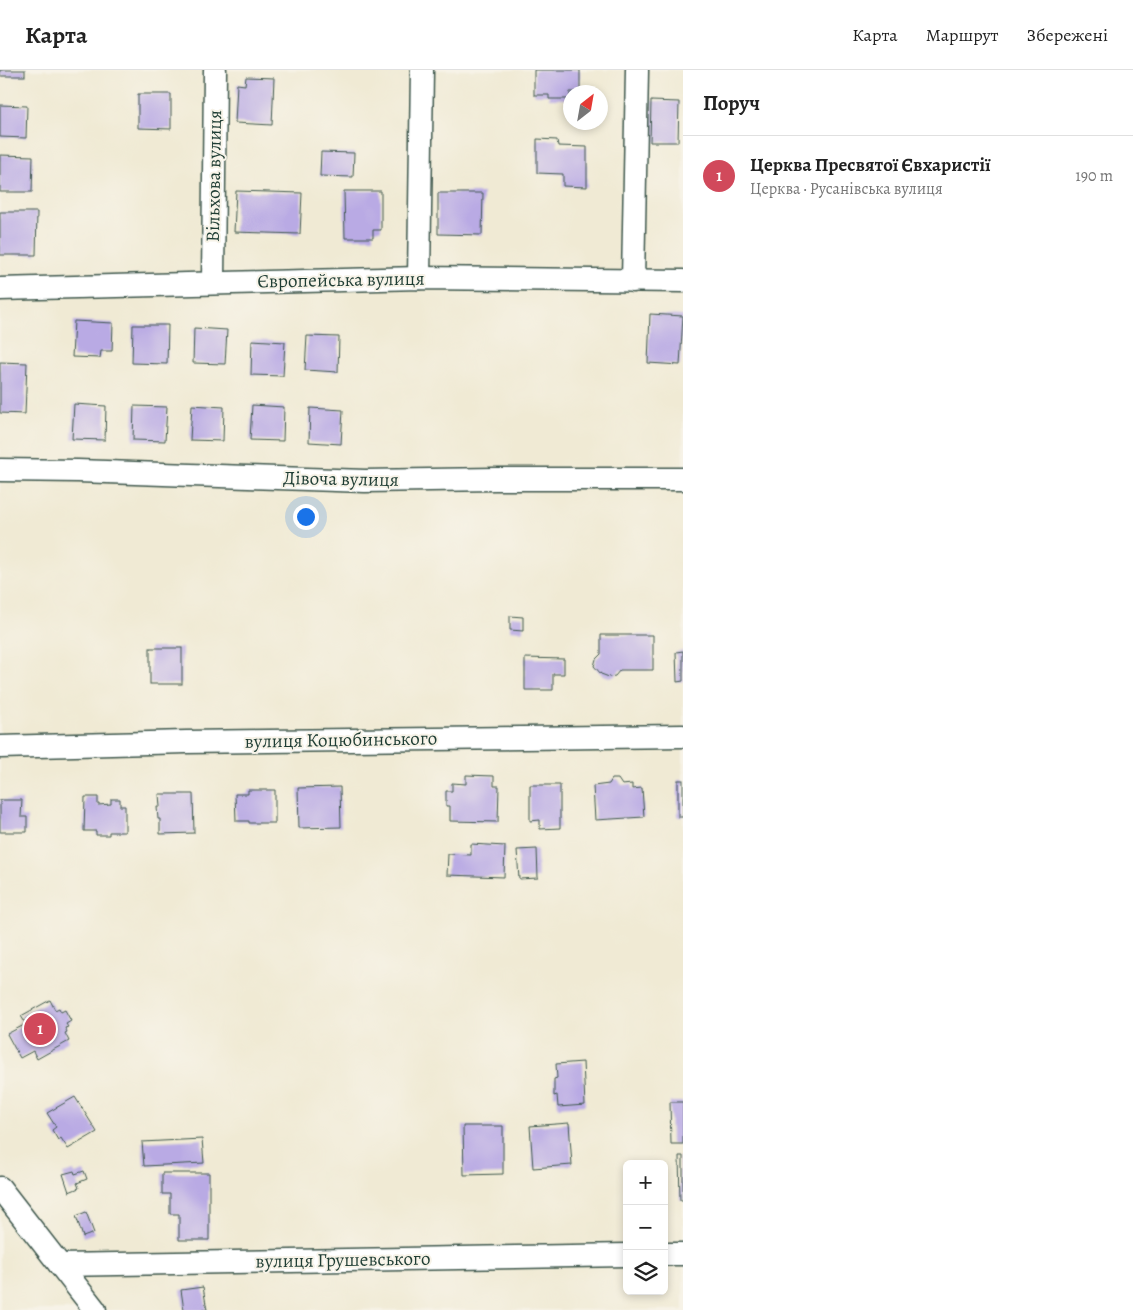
<!DOCTYPE html>
<html lang="uk">
<head>
<meta charset="utf-8">
<style>
  body { margin:0; font-family:Alegreya,serif; background:#f2f2f2; color:#222 }
  .controls { position:absolute; right:15px; bottom:15px; display:grid; overflow:hidden; border-radius:8px; box-shadow:0 2px 8px #0003 }
  .controls button { width:45px; height:45px; display:grid; place-items:center; padding:0; border:0; border-bottom:1px solid #e0e0e0; background:#fff; color:#222; font:25px sans-serif }
  .compass { position:absolute; left:563px; top:15px; width:45px; height:45px; border-radius:50%; background:#fff; box-shadow:0 2px 8px #0003; rotate:31deg }
  .you { position:absolute; left:305px; top:446px; width:18px; height:18px; margin:-12px; border:4px solid #fff; border-radius:50%; background:#1a73e8; box-shadow:0 0 0 8px #1a73e833 }
  .badge { display:grid; place-items:center; width:32px; height:32px; border-radius:50%; background:#d1495b; color:#fff; font-size:16px; font-weight:700 }
  .pin { position:absolute; translate:-50% -50%; border:2px solid #fff; box-shadow:0 1px 5px #0006 }
  .list { margin:0; padding:0; list-style:none }
  h2 { display:flex; justify-content:space-between; align-items:center; height:65px; margin:0; padding:0 20px; font-size:21px }
  h2 small { font-size:16px; font-weight:400; color:#767676 }
  .list li { display:grid; grid-template-columns:32px 1fr auto; gap:15px; align-items:center; box-sizing:border-box; height:80px; padding:0 20px; border-top:1px solid #e0e0e0 }
  .list b { display:block; font-size:19px; white-space:nowrap }
  .list p { margin:0; font-size:16px; white-space:nowrap; color:#767676 }
  .list em { font-size:16px; font-style:normal; color:#767676 }
  .icon { flex:none; width:28px; height:28px; fill:none; stroke:currentColor; stroke-width:2; stroke-linecap:round; stroke-linejoin:round }
  .map { position:relative; flex:none; width:683px; height:1240px; overflow:hidden }
  header { display:flex; align-items:center; gap:30px; box-sizing:border-box; height:70px; padding:0 25px; background:#fff; border-bottom:1px solid #e0e0e0 }
  header strong { font-size:24px }
  nav { display:flex; gap:28px; margin-inline-start:auto; font-size:18px }
  main { display:flex }
  aside { flex:1; background:#fff }
  .map>svg:first-child { display:block }
  .building { fill:#b9aae4 }
  .lines { fill:none; stroke-linecap:round; stroke-linejoin:round }
  .street-casing { stroke:#3e574c; stroke-width:25 }
  .street { stroke:#fff; stroke-width:22 }
  .labels { text-anchor:middle; dominant-baseline:central; stroke-width:4; stroke-linejoin:round; paint-order:stroke }
  .street-label { font-size:19px; fill:#1f3d34; stroke:#f7f3e8 }
</style>
</head>
<body>
<header>
<strong>Карта</strong>
<nav><a>Карта</a><a>Маршрут</a><a>Збережені</a></nav>
</header>
<main>
<div class="map">
<svg width="683" height="1240" viewBox="0 0 683 1240">
  <rect width="100%" height="100%" fill="#f7f3e8"/>
  <filter id="ink" filterUnits="userSpaceOnUse"><feTurbulence type="fractalNoise" baseFrequency=".02" numOctaves="2"/><feDisplacementMap in="SourceGraphic" scale="10" xChannelSelector="R" yChannelSelector="G"/><feConvolveMatrix kernelMatrix="1 2 1 2 8 2 1 2 1" color-interpolation-filters="sRGB"/></filter>
  <filter id="wash" filterUnits="userSpaceOnUse"><feTurbulence type="fractalNoise" baseFrequency=".0096" numOctaves="4" result="noise"/><feDisplacementMap in="SourceGraphic" scale="20" xChannelSelector="R" yChannelSelector="G"/><feGaussianBlur stdDeviation="1.12" result="paint"/><feColorMatrix in="noise" values="0 0 0 0 0 0 0 0 0 0 0 0 0 0 0 0 0 1.4 0 .05"/><feComposite in="paint" operator="in"/></filter>
  <g filter="url(#wash)">
    <rect width="100%" height="100%" fill="#f0ead4"/>
    <g id="blocks">
      <g class="building">
        <rect x="0" y="0" width="25" height="6"/>
        <polygon points="534,0 580,0 580,22 570,22 570,29 549,29 549,25 534,25"/>
        <polygon points="246,7 274,8 272,55 235,53 237,14 245,15"/>
        <polygon points="138,24 171,24 171,59 138,58"/>
        <polygon points="651,31 679,32 678,72 650,72"/>
        <polygon points="0,35 27,36 26,68 0,67"/>
        <polygon points="537,69 557,70 558,76 587,77 587,117 563,116 563,104 537,103"/>
        <polygon points="321,82 354,83 353,107 320,106"/>
        <polygon points="0,85 33,86 32,122 0,122"/>
        <polygon points="236,121 302,123 300,164 234,162"/>
        <polygon points="344,121 381,121 381,160 373,160 373,168 345,168"/>
        <polygon points="438,123 483,123 482,165 438,164"/>
        <polygon points="0,142 37,142 36,185 0,185"/>
        <polygon points="650,244 683,246 680,295 648,293"/>
        <polygon points="74,251 113,253 112,281 101,281 100,288 72,287"/>
        <polygon points="133,255 168,255 167,294 132,293"/>
        <polygon points="194,258 227,260 225,294 193,293"/>
        <polygon points="307,266 339,267 338,302 305,300"/>
        <polygon points="252,270 285,272 283,306 251,305"/>
        <polygon points="0,292 27,293 25,344 0,343"/>
        <polygon points="74,334 106,336 105,370 72,369"/>
        <polygon points="192,335 224,337 223,371 190,370"/>
        <polygon points="252,335 284,337 283,371 250,370"/>
        <polygon points="134,336 167,337 165,371 133,370"/>
        <polygon points="310,338 343,340 341,374 309,372"/>
        <polygon points="510,546 523,547 523,561 510,560"/>
        <polygon points="601,565 653,565 653,600 620,600 615,606 609,607 601,604 594,596 596,589 601,584"/>
        <rect x="150" y="578" width="32" height="36"/>
        <polygon points="683,581 683,611 677,612 676,582"/>
        <polygon points="525,588 564,589 564,604 553,604 553,620 525,620"/>
        <polygon points="466,705 494,706 494,716 499,716 498,752 450,751 450,736 446,736 446,721 452,721 452,713 466,714"/>
        <polygon points="612,709 618,709 622,715 632,714 632,719 642,718 644,747 595,750 593,716 609,714"/>
        <rect x="678" y="710" width="5" height="37"/>
        <polygon points="530,715 560,715 560,758 540,759 540,750 530,751"/>
        <polygon points="340,717 341,757 299,758 298,718"/>
        <polygon points="248,720 275,720 275,753 249,753 249,751 236,751 235,724 248,724"/>
        <polygon points="159,724 193,724 194,763 160,764 160,749 158,749 157,737 160,737"/>
        <polygon points="85,727 98,727 98,735 111,734 111,729 120,729 120,736 125,736 125,762 109,762 109,765 96,765 96,761 84,761"/>
        <polygon points="0,730 22,730 21,747 27,747 27,762 0,762"/>
        <polygon points="471,774 505,776 504,807 447,805 448,784 471,785"/>
        <polygon points="537,779 538,808 519,809 517,780"/>
        <polygon points="50,930 55,940 59,938 61,942 65,940 71,951 66,954 68,957 65,958 67,962 65,963 69,971 37,989 33,981 20,988 7,964 26,954 21,946"/>
        <polygon points="583,992 585,1035 558,1037 557,1025 554,1026 554,1009 557,1008 556,994"/>
        <polygon points="75,1027 97,1062 68,1079 61,1068 58,1070 52,1060 56,1057 47,1043"/>
        <polygon points="670,1032 683,1032 683,1074 671,1074"/>
        <polygon points="569,1053 572,1095 533,1098 530,1056"/>
        <polygon points="463,1056 503,1056 503,1104 464,1105"/>
        <polygon points="202,1069 204,1093 144,1096 142,1072"/>
        <polygon points="679,1086 683,1086 683,1130 680,1130"/>
        <polygon points="74,1101 75,1104 84,1101 87,1109 77,1113 79,1118 69,1122 63,1104"/>
        <polygon points="162,1103 209,1103 209,1170 179,1170 179,1144 170,1144 170,1124 162,1124"/>
        <polygon points="86,1142 94,1163 83,1167 76,1146"/>
        <polygon points="203,1217 207,1240 184,1240 181,1220"/>
      </g>
    </g>
  </g>
  <g filter="url(#ink)">
    <use href="#blocks" fill-opacity="0" stroke="#3e574c" stroke-width="1"/>
    <g class="lines">
      <defs>
        <g id="street">
          <polyline points="419,208 422,0"/>
          <polyline points="633,211 637,0"/>
          <polyline points="213,212 215,0"/>
          <polyline points="0,219 419,208 683,211"/>
          <polyline points="0,400 78,401 365,411 495,409 683,409"/>
          <polyline points="0,677 186,672 683,666"/>
          <polyline points="0,1118 95,1240"/>
          <polyline points="664,1184 683,1184"/>
          <polyline points="60,1195 627,1185"/>
        </g>
      </defs>
      <use href="#street" class="street-casing"/>
      <use href="#street" class="street"/>
    </g>
  </g>
  <g class="labels">
    <g class="street-label">
      <text transform="translate(214 106) rotate(-89)">Вільхова вулиця</text>
      <text transform="translate(341 210) rotate(-1)">Європейська вулиця</text>
      <text transform="translate(341 409) rotate(1)">Дівоча вулиця</text>
      <text transform="translate(341 670) rotate(-1)">вулиця Коцюбинського</text>
      <text transform="translate(343 1190) rotate(-1)">вулиця Грушевського</text>
    </g>
  </g>
</svg>
<div class="controls">
<button>+</button>
<button>−</button>
<button><svg class="icon" aria-label="layers" viewBox="0 0 24 24"><path d="M12 4l9 5-9 5-9-5zM3 14l9 5 9-5"/></svg></button>
</div>
<svg class="compass" viewBox="-18 -18 36 36"><path d="M0-13l5 13h-10z" fill="#e53935"/><path d="M0 13l5-13h-10z" fill="#767676"/></svg>
<div class="you"></div>
<div class="pin badge" style="left:40px;top:959px">1</div>
</div>
<aside>
<h2>Поруч<small></small></h2>
<ul class="list">
<li><span class="badge">1</span><div><b>Церква Пресвятої Євхаристії</b><p>Церква · Русанівська вулиця</p></div><em>190 m</em></li>
</ul>
</aside>
</main>
</body>
</html>
